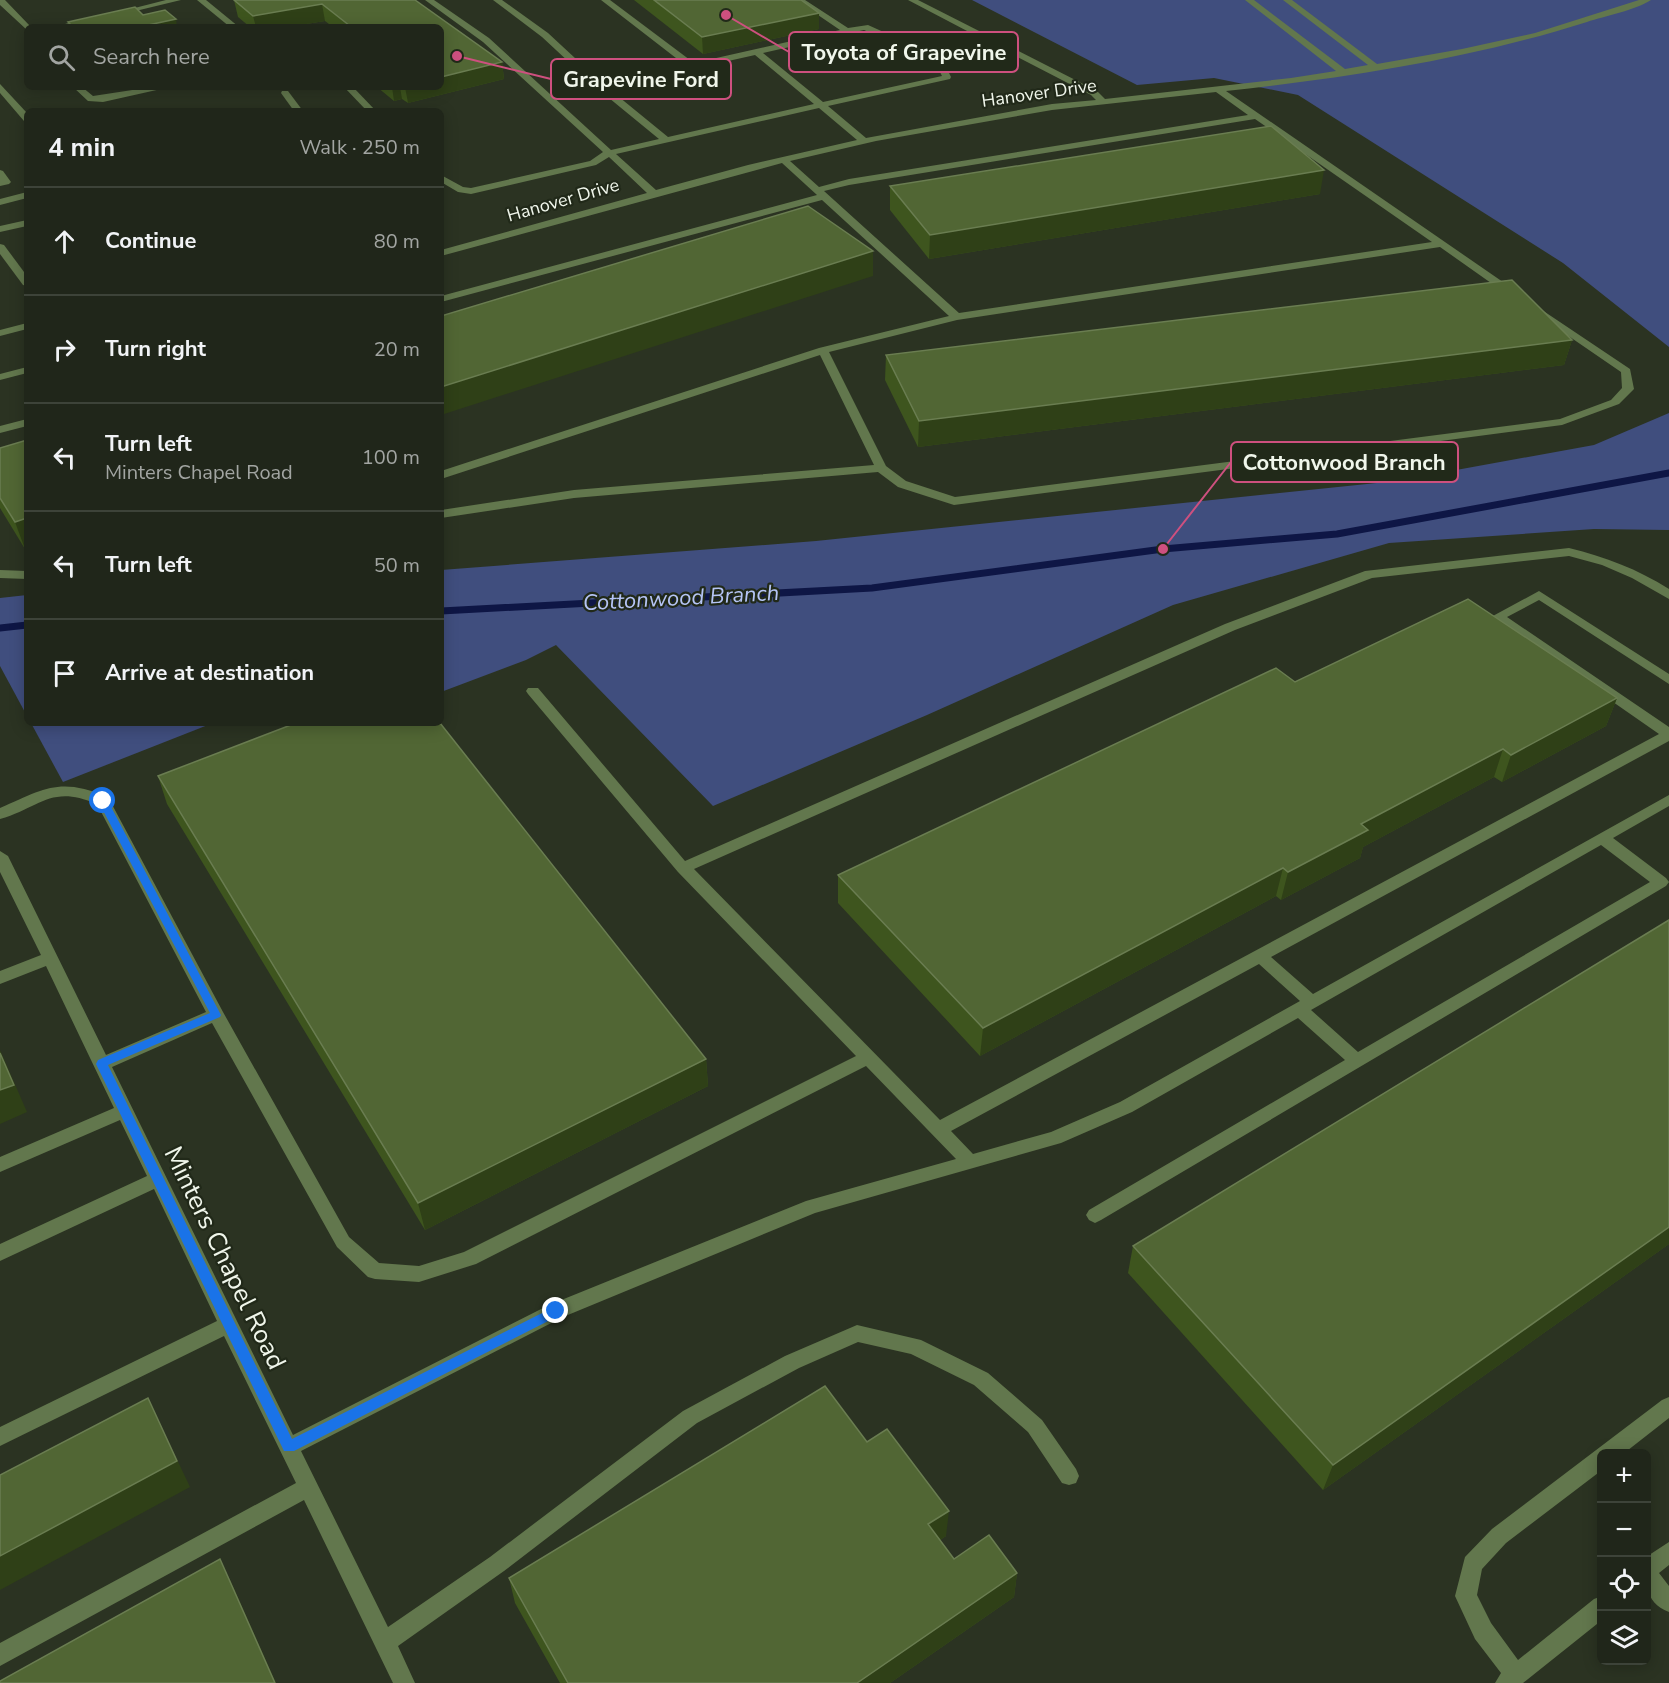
<!DOCTYPE html>
<html lang="en">
<head>
<meta charset="utf-8">
<style>
  body { margin:0; font-family:"Nunito Sans",sans-serif; background:#2d3227; color:#f1f3f6 }
  .controls { position:absolute; right:18px; bottom:18px; display:grid; overflow:hidden; border-radius:9px; box-shadow:0 3px 15px #0003 }
  .controls button { width:54px; height:54px; display:grid; place-items:center; padding:0; border:0; border-bottom:2px solid #3d4339; background:#20261a; color:#f1f3f6; font:30px sans-serif }
  .stop { position:absolute; width:18px; height:18px; margin:-14px; border:4px solid #1a73e8; border-radius:50%; background:#fff }
  .stop.end { background:#1a73e8; border-color:#fff; box-shadow:0 2px 6px #0008 }
  .list { margin:0; padding:0; list-style:none }
  h2 { display:flex; justify-content:space-between; align-items:center; height:78px; margin:0; padding:0 24px; font-size:26px }
  h2 small { font-size:20px; font-weight:400; color:#a2a5a2 }
  .list li { display:grid; grid-template-columns:39px 1fr auto; gap:18px; align-items:center; box-sizing:border-box; height:108px; padding:0 24px; border-top:2px solid #3d4339 }
  .list b { display:block; font-size:22px; white-space:nowrap }
  .list p { margin:0; font-size:20px; white-space:nowrap; color:#a2a5a2 }
  .list em { font-size:20px; font-style:normal; color:#a2a5a2 }
  .icon { flex:none; width:33px; height:33px; fill:none; stroke:currentColor; stroke-width:2; stroke-linecap:round; stroke-linejoin:round }
  .map { position:relative; flex:none; width:1669px; height:1683px; overflow:hidden }
  .search { position:absolute; background:#20261a; box-shadow:0 3px 15px #0003; left:24px; top:24px; width:420px; height:66px; display:flex; align-items:center; gap:15px; box-sizing:border-box; padding:0 21px; border-radius:9px; color:#a2a5a2; font-size:22px }
  .panel { position:absolute; background:#20261a; box-shadow:0 3px 15px #0003; left:24px; top:108px; width:420px; height:618px; border-radius:9px }
  .map>svg:first-child { display:block }
  .green { fill:#404e7e }
  .lines { fill:none; stroke-linecap:round; stroke-linejoin:round }
  .stream { stroke:#0e1645; stroke-width:7 }
  .minor { fill:#62774d; fill-rule:evenodd }
  .wall { fill:#3e551e }
  .shaded-wall { fill:#2f4017 }
  .building { fill:#516634; stroke:#6a7d51; stroke-width:1.5 }
  .route { fill:#1a73e8 }
  .labels { text-anchor:middle; dominant-baseline:central; stroke-width:4.5; stroke-linejoin:round; paint-order:stroke }
  .far-street-label { font-size:18px; fill:#f0f6eb; stroke:#212919 }
  .water-label { font-size:22px; font-style:italic; fill:#b5c4f5; stroke:#212919 }
  .near-street-label { font-size:26px; fill:#f0f6eb; stroke:#212919 }
  .leader { fill:none; stroke:#ce507f; stroke-width:2 }
  .callout-dot { fill:#ce507f; stroke:#212919; stroke-width:2 }
  .callout { fill:#212919; stroke:#ce507f; stroke-width:2 }
  .callout-label { font-size:22px; text-anchor:middle; font-weight:bold; fill:#f0f6eb }
</style>
</head>
<body>
<div class="map">
<svg width="1669" height="1683" viewBox="0 0 1669 1683">
  <rect width="100%" height="100%" fill="#2b3322"/>
  <g class="green">
    <polygon points="972,0 1669,0 1669,347 1563,263 1298,95 1214,78 1137,85"/>
    <polygon points="1669,413 1669,530 1594,529 1389,543 1173,605 927,715 713,806 556,645 526,660 441,692 441,570 816,541 1396,481 1594,445"/>
    <polygon points="27,595 27,716 0,666 0,598"/>
    <polygon points="31,723 213,723 63,782"/>
  </g>
  <g class="lines">
    <g class="stream">
      <polyline points="441,611 872,588 1163,549 1337,534 1669,473"/>
      <polyline points="0,628 27,625"/>
    </g>
    <g class="minor">
      <polygon points="0,0 5,0 30,26 27,27 27,30 0,5"/>
      <polygon points="166,0 181,0 119,15 115,13"/>
      <polygon points="197,0 206,0 239,27 230,27"/>
      <path d="M425,0H434L489,38L611,150L659,139L598,89L542,37L493,0H502L548,33L603,84L685,65L601,0H610L694,63L840,30L796,0H805L848,28L868,25L939,57L990,43L908,0H918L1097,91L1105,99L1291,78L1336,71L1245,0H1254L1345,69L1368,65L1283,0H1292L1377,64L1462,49L1535,33L1639,0H1651C1636,10 1605,16 1587,22C1470,59 1347,78 1226,91L1516,291V295H1508L1440,247L957,320L829,352L886,466L906,481L955,497L1560,419L1611,400L1622,388L1621,372L1535,313V309L1539,308L1630,369L1634,389L1619,404L1562,425L954,505L898,487L878,472L574,498L441,518V510L574,490L874,465L820,355L441,479V471L819,348L949,316L822,200L441,302V296L817,195L782,163L441,256V250L647,193L609,157L596,165L471,194L458,192L441,182V175L463,187L471,188L590,161L603,152L483,42ZM864,30L935,62L942,76L823,102L763,53ZM996,46L1091,95L1096,100L1052,104L866,138L828,106L950,79L951,77L943,61ZM755,55L814,104L668,137L608,88ZM1216,92L1248,115L849,179L819,187L790,161L876,141L1052,110ZM819,108L857,140L748,165L656,190L616,154ZM1255,119L1432,242L959,313L824,191L849,185Z"/>
      <polygon points="87,18 91,20 90,22 68,27 54,27"/>
      <polygon points="0,84 27,113 27,122 24,121 0,93"/>
      <polygon points="73,87 82,87 93,96 152,87 170,87 103,102 88,101"/>
      <polygon points="344,87 353,87 376,111 367,111"/>
      <polygon points="282,91 288,91 303,111 294,111 281,93"/>
      <polygon points="0,170 3,171 11,182 9,184 0,186"/>
      <polygon points="27,192 27,198 0,205 0,199"/>
      <polygon points="27,220 27,226 0,232 0,226"/>
      <polygon points="0,244 4,245 27,276 27,286 23,285 0,254"/>
      <polygon points="27,323 27,329 0,336 0,330"/>
      <polygon points="27,367 27,373 0,380 0,374"/>
      <polygon points="27,419 27,426 0,433 0,426"/>
      <path d="M1569,548C1606,557 1637,569 1669,589V599L1632,578L1602,565L1569,556L1372,578L1235,630L694,869L940,1120L1659,734L1491,617L1539,591L1669,674V684L1539,600L1507,617L1669,727V741L1271,957L1313,994L1669,795V806L1613,838L1666,878L1669,882L1666,886L1101,1220L1095,1223L1089,1220L1086,1215L1089,1210L1345,1060L1298,1018L1132,1112L1061,1143L815,1213L563,1317L301,1451L388,1627L490,1557L683,1411L785,1356L857,1325L921,1340L988,1373L1042,1420L1076,1469L1079,1476L1076,1483L1069,1485L1062,1483L1028,1432L974,1385L911,1354L858,1342L799,1368L697,1423L504,1571L398,1646L415,1683H393L304,1500L0,1666V1643L296,1483L224,1336L0,1446V1427L217,1321L154,1189L0,1261V1244L147,1176L120,1120L0,1172V1157L114,1108L46,966L0,984V971L41,955L0,872V851L8,856L106,1055L206,1012L97,804C51,784 41,807 0,819V808C45,788 60,777 108,797L223,1012L349,1237L379,1263L419,1266L464,1252L856,1056L678,872L528,694L526,691L528,688H538L685,861L1225,624L1365,571ZM1601,845L1650,882L1358,1052L1311,1010ZM1259,964L1300,1001L1120,1102L1051,1132L973,1154L951,1131ZM212,1023L337,1247L368,1277L375,1279L419,1282L476,1264L866,1066L956,1159L806,1201L549,1305L293,1435L112,1067Z"/>
      <polygon points="0,570 27,571 27,579 0,578"/>
      <polygon points="1669,1397 1669,1418 1623,1454 1602,1454 1602,1470 1506,1543 1482,1569 1477,1595 1491,1623 1518,1660 1594,1599 1602,1596 1602,1620 1523,1683 1495,1683 1501,1673 1475,1639 1455,1596 1465,1557 1492,1529 1662,1400"/>
      <path d="M1669,1542V1565L1659,1573L1669,1586V1612C1643,1602 1646,1580 1646,1557Z"/>
    </g>
  </g>
  <g class="wall">
    <polygon points="234,0 414,0 502,62 504,79 408,103 402,99 394,101 377,87 441,87 441,27 333,27 325,21 287,27 250,27 238,17"/>
    <polygon points="634,0 801,0 819,29 703,54"/>
    <polygon points="890,186 1320,194 929,259 890,210"/>
    <polygon points="1572,340 1564,365 918,447 885,380 886,355"/>
    <polygon points="27,440 27,548 25,549 0,508 0,448"/>
    <polygon points="1295,682 1617,698 1606,726 1502,782 1494,777 1363,847 1360,858 1281,900 1276,896 980,1056 838,903 838,875"/>
    <polygon points="158,776 706,1059 708,1086 425,1230 167,804"/>
    <polygon points="1669,920 1669,1244 1323,1490 1128,1273 1133,1246"/>
    <polygon points="867,1442 946,1536 940,1540 954,1559 1017,1573 1014,1597 890,1683 560,1683 515,1603 509,1578"/>
  </g>
  <g class="shaded-wall">
    <polygon points="322,4 325,21 287,27 256,27 253,16"/>
    <polygon points="819,13 819,29 703,54 702,37"/>
    <polygon points="176,19 177,27 139,27"/>
    <polygon points="502,62 504,79 408,103 405,87 441,87 441,77"/>
    <polygon points="392,87 400,87 402,99 394,101"/>
    <polygon points="1324,170 1320,194 929,259 930,235"/>
    <polygon points="873,251 873,276 441,415 441,387"/>
    <polygon points="1572,340 1564,365 918,447 919,421"/>
    <polygon points="27,518 27,548 25,549 15,522"/>
    <polygon points="1617,698 1606,726 1502,782 1511,755"/>
    <polygon points="1503,749 1494,777 1363,847 1360,858 1281,900 1288,872 1361,824"/>
    <polygon points="1283,868 1276,896 980,1056 983,1028"/>
    <polygon points="0,1050 27,1112 0,1124"/>
    <polygon points="706,1059 708,1086 425,1230 418,1203"/>
    <polygon points="1669,1227 1669,1244 1323,1490 1333,1465"/>
    <polygon points="148,1398 190,1487 0,1590 0,1556"/>
    <polygon points="949,1511 946,1536 926,1549 928,1524"/>
    <polygon points="220,1559 232,1584 276,1683 275,1683"/>
    <polygon points="1017,1573 1014,1597 890,1683 857,1683"/>
  </g>
  <g class="building">
    <polygon points="234,0 415,0 502,62 441,77 441,27 344,27 350,26 322,4 253,16"/>
    <polygon points="654,0 801,0 819,13 702,37"/>
    <polygon points="135,7 143,15 165,10 176,19 139,27 73,27 68,22"/>
    <polygon points="1271,126 1324,170 930,235 890,186"/>
    <polygon points="808,206 873,251 441,387 441,316"/>
    <polygon points="1512,280 1572,340 919,421 886,355"/>
    <polygon points="27,440 27,518 15,522 0,498 0,448"/>
    <polygon points="1468,599 1617,698 1511,755 1503,749 1361,824 1368,830 1288,872 1283,868 983,1028 838,875 1276,668 1295,682"/>
    <polygon points="296,723 440,723 706,1059 418,1203 158,776"/>
    <polygon points="1669,920 1669,1227 1333,1465 1133,1246"/>
    <polygon points="0,1053 14,1085 0,1090"/>
    <polygon points="825,1386 867,1442 887,1429 949,1511 928,1524 954,1559 989,1535 1017,1573 857,1683 568,1683 509,1578"/>
    <polygon points="148,1398 177,1461 0,1556 0,1475"/>
    <polygon points="220,1559 275,1683 0,1683 0,1681"/>
  </g>
  <polygon class="route" points="103,798 108,801 221,1015 220,1017 108,1065 292,1439 552,1308 560,1308 560,1315 294,1451 284,1451 96,1064 98,1060 210,1013 98,801"/>
  <g class="labels">
    <g class="far-street-label">
      <text transform="translate(1039 93) rotate(-8)">Hanover Drive</text>
      <text transform="translate(563 200) rotate(-16)">Hanover Drive</text>
    </g>
    <g class="water-label">
      <text transform="translate(681 598) rotate(-3)">Cottonwood Branch</text>
    </g>
    <g class="near-street-label">
      <text transform="translate(225 1258) rotate(64)">Minters Chapel Road</text>
    </g>
  </g>
  <path class="leader" d="M726 15L789 52M457 56L551 79M1163 549L1231 462"/>
  <g class="callout-dot">
    <circle cx="726" cy="15" r="6"/>
    <circle cx="457" cy="56" r="6"/>
    <circle cx="1163" cy="549" r="6"/>
  </g>
  <g class="callout">
    <rect x="789" y="32" width="229" height="40" rx="6"/>
    <rect x="551" y="59" width="180" height="40" rx="6"/>
    <rect x="1231" y="442" width="227" height="40" rx="6"/>
  </g>
  <g class="callout-label">
    <text x="904" y="60">Toyota of Grapevine</text>
    <text x="641" y="87">Grapevine Ford</text>
    <text x="1344" y="470">Cottonwood Branch</text>
  </g>
</svg>
<div class="controls">
<button>+</button>
<button>−</button>
<button><svg class="icon" aria-label="locate" viewBox="0 0 24 24"><circle cx="12" cy="12" r="6"/><path d="M12 2v4M12 18v4M2 12h4M18 12h4"/></svg></button>
<button><svg class="icon" aria-label="layers" viewBox="0 0 24 24"><path d="M12 4l9 5-9 5-9-5zM3 14l9 5 9-5"/></svg></button>
</div>
<div class="stop" style="left:103px;top:801px"></div>
<div class="stop end" style="left:556px;top:1311px"></div>
<div class="search"><svg class="icon" aria-label="search" viewBox="0 0 24 24"><circle cx="10" cy="10" r="6"/><path d="M15 15l6 6"/></svg>Search here</div>
<section class="panel">
<h2>4 min<small>Walk · 250 m</small></h2>
<ul class="list">
<li><svg class="icon" aria-label="ahead" viewBox="0 0 24 24"><path d="M12 20V5M6 11l6-6 6 6"/></svg><div><b>Continue</b></div><em>80 m</em></li>
<li><svg class="icon" aria-label="right" viewBox="0 0 24 24"><path d="M7 20v-9h11M14 6l5 5-5 5"/></svg><div><b>Turn right</b></div><em>20 m</em></li>
<li><svg class="icon" aria-label="left" viewBox="0 0 24 24"><path d="M17 20v-9H6M10 6l-5 5 5 5"/></svg><div><b>Turn left</b><p>Minters Chapel Road</p></div><em>100 m</em></li>
<li><svg class="icon" aria-label="left" viewBox="0 0 24 24"><path d="M17 20v-9H6M10 6l-5 5 5 5"/></svg><div><b>Turn left</b></div><em>50 m</em></li>
<li><svg class="icon" aria-label="arrive" viewBox="0 0 24 24"><path d="M6 21V4h12l-3 4 3 4H6"/></svg><div><b>Arrive at destination</b></div></li>
</ul>
</section>
</div>
</body>
</html>
